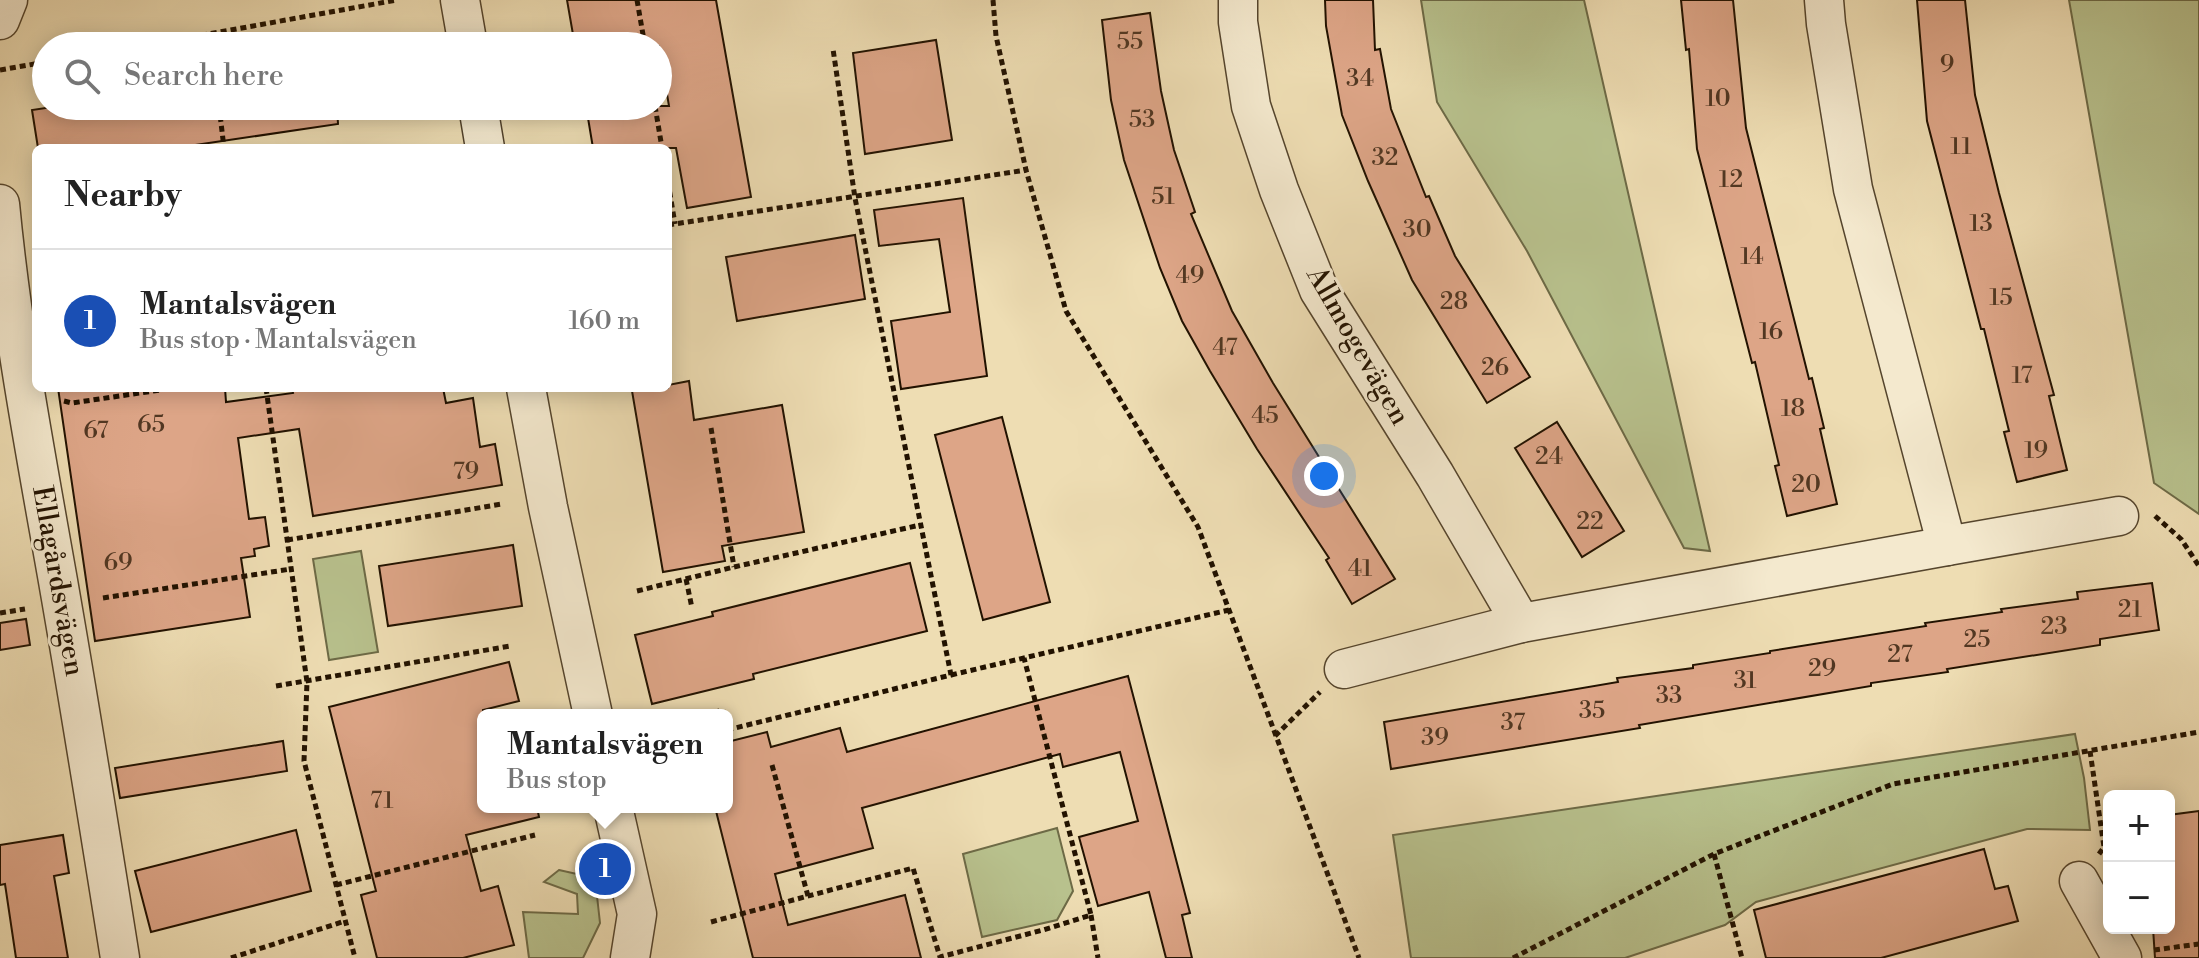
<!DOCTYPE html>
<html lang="en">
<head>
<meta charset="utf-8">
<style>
  body { margin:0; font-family:"Libre Bodoni",serif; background:#f6f6f6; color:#222 }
  .controls { position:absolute; right:24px; bottom:24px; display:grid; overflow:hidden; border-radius:12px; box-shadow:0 4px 20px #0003 }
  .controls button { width:72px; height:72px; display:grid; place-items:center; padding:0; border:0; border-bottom:2px solid #e0e0e0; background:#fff; color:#222; font:40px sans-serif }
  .you { position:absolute; left:1324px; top:476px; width:28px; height:28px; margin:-20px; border:6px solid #fff; border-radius:50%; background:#1a73e8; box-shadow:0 0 0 12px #1a73e833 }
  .badge { display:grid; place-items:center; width:52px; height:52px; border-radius:50%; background:#8f2418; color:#fff; font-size:26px; font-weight:700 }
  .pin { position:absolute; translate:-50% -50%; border:4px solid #fff; box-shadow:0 2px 8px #0006 }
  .popup { position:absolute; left:477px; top:709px; width:256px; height:104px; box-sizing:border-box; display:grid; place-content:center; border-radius:12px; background:#fff; filter:drop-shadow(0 2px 6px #0005); font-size:26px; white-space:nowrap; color:#767676 }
  .popup b { font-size:30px; color:#222 }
  .popup::after { content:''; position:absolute; left:50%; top:100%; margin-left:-16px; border:16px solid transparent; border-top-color:#fff }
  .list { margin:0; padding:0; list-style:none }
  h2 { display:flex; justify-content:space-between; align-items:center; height:104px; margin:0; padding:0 32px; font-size:34px }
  h2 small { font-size:26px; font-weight:400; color:#767676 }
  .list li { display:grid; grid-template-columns:52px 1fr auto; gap:24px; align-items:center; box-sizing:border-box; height:144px; padding:0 32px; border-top:2px solid #e0e0e0 }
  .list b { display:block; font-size:30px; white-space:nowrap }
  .list p { margin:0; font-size:26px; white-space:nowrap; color:#767676 }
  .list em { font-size:26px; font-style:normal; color:#767676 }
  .icon { flex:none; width:44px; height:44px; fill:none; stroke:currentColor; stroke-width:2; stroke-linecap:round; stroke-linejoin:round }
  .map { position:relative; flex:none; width:2199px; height:958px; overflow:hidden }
  .search { position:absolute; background:#fff; box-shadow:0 4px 20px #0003; left:32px; top:32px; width:640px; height:88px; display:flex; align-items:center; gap:20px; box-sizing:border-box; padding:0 28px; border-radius:44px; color:#767676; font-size:30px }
  .panel { position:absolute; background:#fff; box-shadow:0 4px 20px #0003; left:32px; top:144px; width:640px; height:248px; border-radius:12px }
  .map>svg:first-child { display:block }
  .green { fill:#b8c18d; stroke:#6d6a46; stroke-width:2 }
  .building { fill:#dda587; stroke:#221200; stroke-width:2 }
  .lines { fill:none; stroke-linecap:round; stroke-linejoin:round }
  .street-casing { stroke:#55452d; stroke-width:41 }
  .path { stroke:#221200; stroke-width:5; stroke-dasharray:6 4; stroke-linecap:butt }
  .street { stroke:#f4e9ce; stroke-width:38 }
  .labels { text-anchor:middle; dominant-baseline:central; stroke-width:6; stroke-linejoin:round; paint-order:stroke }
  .number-label { font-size:24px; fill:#513722 }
  .street-label { font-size:28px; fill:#221200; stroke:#f4e9ce }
</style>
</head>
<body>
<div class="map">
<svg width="2199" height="958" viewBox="0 0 2199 958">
  <rect width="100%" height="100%" fill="#eeddb3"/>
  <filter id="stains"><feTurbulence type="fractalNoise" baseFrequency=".0025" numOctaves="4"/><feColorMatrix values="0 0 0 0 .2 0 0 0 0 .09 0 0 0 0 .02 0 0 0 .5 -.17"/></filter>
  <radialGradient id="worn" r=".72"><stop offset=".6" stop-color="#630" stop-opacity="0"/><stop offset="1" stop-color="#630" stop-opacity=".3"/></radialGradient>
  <g class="green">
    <polygon points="1421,0 1584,0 1710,551 1684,548 1527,251 1437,102"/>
    <polygon points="2069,0 2199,0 2199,514 2154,483"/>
    <polygon points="361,551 378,652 329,660 313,559"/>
    <polygon points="2075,734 2084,778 2090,830 2027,829 1756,902 1725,925 1625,958 1411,958 1393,835"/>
    <polygon points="1057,828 1073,891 1057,920 982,937 963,854"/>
    <polygon points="559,870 595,878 600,923 583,958 529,958 523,912 578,914 577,894 544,882"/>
  </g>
  <g class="building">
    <polygon points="567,0 716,0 751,197 687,208 676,148 593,148 586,106 669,106 659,46 575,46"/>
    <polygon points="1325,0 1373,0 1375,50 1380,49 1391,109 1426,197 1429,196 1455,256 1530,377 1487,403 1412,280 1368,181 1342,115 1326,26"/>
    <polygon points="1681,0 1733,0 1746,128 1809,379 1812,378 1824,428 1820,429 1837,504 1787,516 1775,466 1779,465 1755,362 1752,363 1697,149 1689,49 1686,50"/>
    <polygon points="1917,0 1965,0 1975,95 1999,193 2054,395 2049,396 2067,470 2017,482 2004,432 2009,431 1984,329 1981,329 1927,121"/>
    <polygon points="1150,13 1161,91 1174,150 1195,212 1191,214 1232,311 1273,383 1395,579 1352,604 1326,560 1329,558 1257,449 1210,371 1182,321 1160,268 1124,160 1111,100 1102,20"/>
    <polygon points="936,40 952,140 865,154 853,53"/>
    <polygon points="59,106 337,106 338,124 175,148 38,148 32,110"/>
    <polygon points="963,198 987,376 901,389 891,321 950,312 939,239 879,246 874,210"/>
    <polygon points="855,235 865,299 737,321 726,257"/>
    <polygon points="689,381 694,420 782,405 804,532 722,546 725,561 663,572 632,391 668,388 668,385"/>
    <polygon points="58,388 225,388 226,402 293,393 292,388 443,388 446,403 473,398 480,447 495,444 502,485 313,516 299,429 238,438 249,519 265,517 269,546 254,549 255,556 241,558 250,617 95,641"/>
    <polygon points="1002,417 1050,602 983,620 935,435"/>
    <polygon points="1557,422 1624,531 1582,557 1515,448"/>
    <polygon points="513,545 522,606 388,626 379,566"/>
    <polygon points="910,563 927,631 753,674 754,679 652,704 635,635 713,616 712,612"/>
    <polygon points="2152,583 2159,630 2100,639 2100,645 1947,669 1948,672 1871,683 1871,686 1639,725 1640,728 1391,769 1384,722 1618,682 1617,678 1693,668 1693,665 1770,653 1770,651 1926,626 1925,623 2002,612 2001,609 2078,599 2077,592"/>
    <polygon points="26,619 30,645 0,650 0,623"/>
    <polygon points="509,662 519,701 483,710 483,807 537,807 539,817 466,835 481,891 498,886 514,945 463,958 377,958 361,895 376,891 329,707"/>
    <polygon points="1128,676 1190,913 1182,915 1192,958 1166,958 1149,892 1098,906 1079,837 1138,821 1120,752 1063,767 1060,754 862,808 873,848 775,874 788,925 905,895 921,958 753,958 715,807 727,807 727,742 767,732 771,747 840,728 847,752"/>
    <polygon points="283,741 287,771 120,798 115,768"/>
    <polygon points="2199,811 2199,958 2155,958 2153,928 2169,928 2169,815"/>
    <polygon points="296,830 311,891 151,932 135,871"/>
    <polygon points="63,835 69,873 54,876 68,958 16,958 5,884 0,885 0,845"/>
    <polygon points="1984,849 1995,889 2008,886 2018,921 1881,958 1766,958 1754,910"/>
  </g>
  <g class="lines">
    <defs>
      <g id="street">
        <polyline points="460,0 468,46"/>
        <polyline points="1238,0 1238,22 1251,106 1279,190 1319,290 1435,475 1521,623 1947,546 1853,189 1826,24 1824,0"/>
        <polyline points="0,20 8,0"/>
        <polyline points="478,106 485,148"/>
        <path d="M0,204C12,331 36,456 58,581C80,707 100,832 120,958"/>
        <polyline points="526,388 548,507 593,715"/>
        <polyline points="1947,546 2119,516"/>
        <polyline points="1344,669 1521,623"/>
        <polyline points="613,807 637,914 630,958"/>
        <polyline points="2079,881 2122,958"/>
      </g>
    </defs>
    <use href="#street" class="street-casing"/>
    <g class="path">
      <polyline points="637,0 645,46"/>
      <polyline points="993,0 996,36 1026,170 1066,311 1198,527 1359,958"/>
      <polyline points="207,35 209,46"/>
      <polyline points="142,46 397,0"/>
      <polyline points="0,70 46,62"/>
      <polyline points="219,106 224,148"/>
      <polyline points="655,106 662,148"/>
      <polyline points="668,182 675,224"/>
      <polyline points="668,225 1026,170"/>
      <polyline points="266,388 307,682 304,761 355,958"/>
      <polyline points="64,401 72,403 174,388"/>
      <polyline points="711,428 734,567"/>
      <polyline points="2155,516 2181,539 2199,566"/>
      <polyline points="287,540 502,504"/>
      <polyline points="686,579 692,608"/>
      <polyline points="637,591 734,567 920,525"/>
      <polyline points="103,598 291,569"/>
      <polyline points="0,613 25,609"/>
      <polyline points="951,675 1229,610"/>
      <polyline points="276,686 510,646"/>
      <polyline points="704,715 723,710 724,715"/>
      <polyline points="727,730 951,675 855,198 833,49"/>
      <polyline points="1275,736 1320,692"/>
      <polyline points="2090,751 2104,847 2099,854"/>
      <polyline points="772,765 808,896"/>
      <polyline points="1714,854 1742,958"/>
      <polyline points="336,885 535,835"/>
      <polyline points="1091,915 1098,958"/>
      <polyline points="711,922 913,868 940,957 1043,930 1091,915 1024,658"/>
      <polyline points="2154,950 2199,944"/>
      <polyline points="231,958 345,921"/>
      <polyline points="1513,958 1714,854 1893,784 2199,732"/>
    </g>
    <use href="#street" class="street"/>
  </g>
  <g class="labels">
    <g class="number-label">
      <text x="1130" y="42">55</text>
      <text x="1947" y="65">9</text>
      <text x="1360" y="79">34</text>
      <text x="1718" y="99">10</text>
      <text x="1142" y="120">53</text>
      <text x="1961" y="147">11</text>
      <text x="1385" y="158">32</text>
      <text x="1731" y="180">12</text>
      <text x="1163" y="197">51</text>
      <text x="1981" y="224">13</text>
      <text x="1417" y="230">30</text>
      <text x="1752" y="257">14</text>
      <text x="1190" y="276">49</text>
      <text x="2001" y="298">15</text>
      <text x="1454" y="302">28</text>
      <text x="1771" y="332">16</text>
      <text x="1225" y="348">47</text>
      <text x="1495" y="368">26</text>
      <text x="2022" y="376">17</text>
      <text x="1793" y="409">18</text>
      <text x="1265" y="416">45</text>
      <text x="151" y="425">65</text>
      <text x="96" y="431">67</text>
      <text x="2036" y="451">19</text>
      <text x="1549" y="457">24</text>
      <text x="466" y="472">79</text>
      <text x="1806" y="485">20</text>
      <text x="1590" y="522">22</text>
      <text x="118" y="563">69</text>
      <text x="1360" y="569">41</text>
      <text x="2130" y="610">21</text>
      <text x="2054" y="627">23</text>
      <text x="1977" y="640">25</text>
      <text x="1900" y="655">27</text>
      <text x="1822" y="669">29</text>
      <text x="1745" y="681">31</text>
      <text x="1669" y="696">33</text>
      <text x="1592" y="711">35</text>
      <text x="1513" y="723">37</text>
      <text x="1435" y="738">39</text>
      <text x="382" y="801">71</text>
    </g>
    <g class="street-label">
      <text transform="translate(1358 346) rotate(60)">Allmogevägen</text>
      <text transform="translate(58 581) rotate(80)">Ellagårdsvägen</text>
    </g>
  </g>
  <rect width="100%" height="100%" filter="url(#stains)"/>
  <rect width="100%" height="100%" fill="url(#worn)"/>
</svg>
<div class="controls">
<button>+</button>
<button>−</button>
</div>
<div class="you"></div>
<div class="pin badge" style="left:605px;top:869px;background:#1a4fb4">1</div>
<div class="popup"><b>Mantalsvägen</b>Bus stop</div>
<div class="search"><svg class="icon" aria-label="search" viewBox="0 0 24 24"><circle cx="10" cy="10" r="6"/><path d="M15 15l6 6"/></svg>Search here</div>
<section class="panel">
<h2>Nearby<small></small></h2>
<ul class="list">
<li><span class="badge" style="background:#1a4fb4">1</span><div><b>Mantalsvägen</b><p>Bus stop · Mantalsvägen</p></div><em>160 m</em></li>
</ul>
</section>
</div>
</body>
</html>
